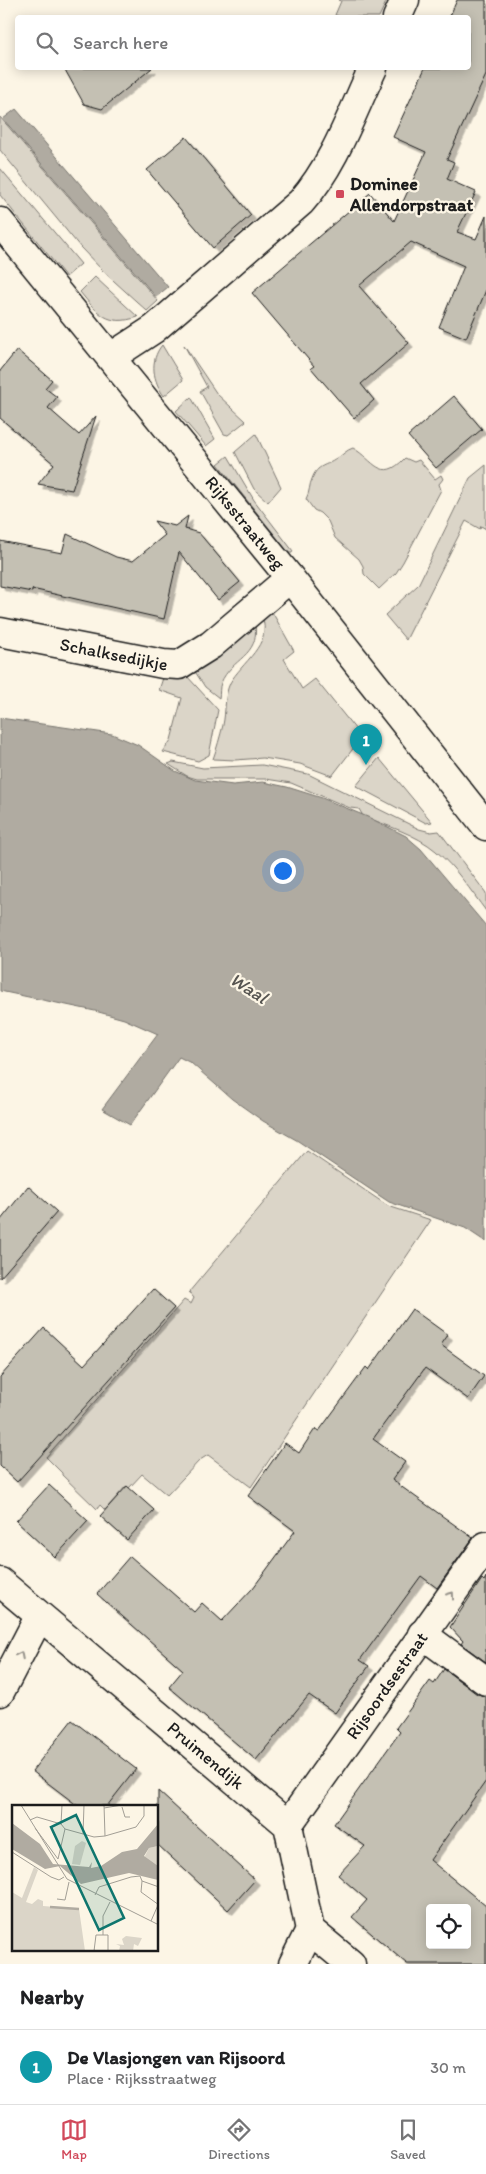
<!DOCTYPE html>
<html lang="en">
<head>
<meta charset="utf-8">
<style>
  body { margin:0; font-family:Itim,sans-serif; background:#f6f6f6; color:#202124 }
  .controls { position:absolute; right:15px; bottom:15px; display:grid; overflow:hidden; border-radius:5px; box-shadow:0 2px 12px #0003 }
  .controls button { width:45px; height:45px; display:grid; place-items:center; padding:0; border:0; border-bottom:1px solid #e0e0e0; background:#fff; color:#202124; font:25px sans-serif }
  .you { position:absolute; left:282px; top:870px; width:18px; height:18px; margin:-12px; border:4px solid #fff; border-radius:50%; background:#1a73e8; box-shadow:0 0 0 8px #1a73e833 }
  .badge { display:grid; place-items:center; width:32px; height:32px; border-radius:50%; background:#d1495b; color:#fff; font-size:16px; font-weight:700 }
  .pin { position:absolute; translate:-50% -41px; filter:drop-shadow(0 1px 2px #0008) }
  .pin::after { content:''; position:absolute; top:26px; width:18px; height:15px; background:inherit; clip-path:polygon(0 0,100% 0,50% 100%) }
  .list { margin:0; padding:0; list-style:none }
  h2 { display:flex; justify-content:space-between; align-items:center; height:65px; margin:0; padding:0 20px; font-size:21px }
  h2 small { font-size:16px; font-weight:400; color:#757577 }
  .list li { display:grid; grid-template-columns:32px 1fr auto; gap:15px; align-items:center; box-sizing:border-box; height:75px; padding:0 20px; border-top:1px solid #e0e0e0 }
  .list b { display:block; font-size:19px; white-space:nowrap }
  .list p { margin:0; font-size:16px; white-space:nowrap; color:#757577 }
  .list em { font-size:16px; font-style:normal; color:#757577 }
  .icon { flex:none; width:28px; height:28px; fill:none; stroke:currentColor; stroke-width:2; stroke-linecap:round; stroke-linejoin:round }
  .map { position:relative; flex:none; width:486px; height:1964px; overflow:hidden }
  .search { position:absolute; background:#fff; box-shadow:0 2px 12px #0003; left:15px; right:15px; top:15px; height:55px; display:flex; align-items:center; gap:12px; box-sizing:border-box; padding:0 18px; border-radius:5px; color:#757577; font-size:19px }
  .sheet { height:140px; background:#fff }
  nav { display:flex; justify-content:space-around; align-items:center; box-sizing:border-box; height:70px; border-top:1px solid #e0e0e0; background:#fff; font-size:14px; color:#757577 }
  nav a { display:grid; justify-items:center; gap:2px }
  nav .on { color:#d1495b }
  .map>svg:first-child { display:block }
  .green { fill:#dbd5c8; stroke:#7c7872 }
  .water { fill:#b0aba1; stroke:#75726c }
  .building { fill:#c4c0b3; stroke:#1c1c1c; fill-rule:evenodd; filter:url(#shadow) }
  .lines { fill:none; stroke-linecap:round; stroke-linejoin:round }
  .minor-casing { stroke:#1c1c1c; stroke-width:31 }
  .minor { stroke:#fcf5e5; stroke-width:28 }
  .oneway { stroke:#97938b }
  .poi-dot { fill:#d1495b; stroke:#fcf5e5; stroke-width:2 }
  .labels { text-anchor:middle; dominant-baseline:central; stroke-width:4.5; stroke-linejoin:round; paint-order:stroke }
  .poi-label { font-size:18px; font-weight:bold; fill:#1c1c1c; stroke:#fcf5e5; text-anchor:start }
  .street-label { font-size:18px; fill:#1c1c1c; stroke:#fcf5e5 }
  .water-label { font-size:19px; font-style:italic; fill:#575551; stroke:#fcf5e5 }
  .inset-river { fill:none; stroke:#b0aba1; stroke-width:2.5 }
  .inset-road { fill:none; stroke:#a29e95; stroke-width:1 }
  .view { fill:#0f766e; fill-opacity:0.15; stroke:#0f766e; stroke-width:2.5 }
  .inset-edge { fill:none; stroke:#1c1c1c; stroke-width:2.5 }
</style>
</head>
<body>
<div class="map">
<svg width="486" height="1964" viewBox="0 0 486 1964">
  <defs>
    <filter id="shadow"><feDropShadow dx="4.5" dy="4.5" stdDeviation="0" flood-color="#0004"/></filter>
  </defs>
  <rect width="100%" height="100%" fill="#fcf5e5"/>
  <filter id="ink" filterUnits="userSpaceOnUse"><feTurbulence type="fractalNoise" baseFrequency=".02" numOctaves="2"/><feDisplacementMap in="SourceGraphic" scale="10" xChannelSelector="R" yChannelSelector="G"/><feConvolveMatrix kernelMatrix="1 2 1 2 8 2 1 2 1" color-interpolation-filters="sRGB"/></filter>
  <g filter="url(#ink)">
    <g class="green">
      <polygon points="339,0 387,0 379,17 341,17 335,15 341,1"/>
      <polygon points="0,117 158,301 147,311 103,271 81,248 0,150"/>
      <polygon points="0,168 81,264 66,277 0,195"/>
      <path d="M95,277L138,317C108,327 98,314 80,292Z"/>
      <path d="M162,345L183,380L164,396C153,381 149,361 162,345Z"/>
      <polygon points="184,345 217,394 246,421 228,435 224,434 200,391 207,387"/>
      <polygon points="191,397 215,439 206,446 176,411"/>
      <polygon points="256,434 281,487 268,502 254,489 235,452"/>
      <path d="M353,448C374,460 381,484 405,458L414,462L419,460L435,479L441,475L443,479L439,484L441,490L403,562L396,573L379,589L364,574L363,566L359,559L335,538L328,521L320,513L314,510L306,499C310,492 309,485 312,479C317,464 327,466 336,459C343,455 346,450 353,448Z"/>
      <polygon points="228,456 254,500 293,551 292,553 289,553 218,464"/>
      <polygon points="486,465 486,529 481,526 480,529 466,521 406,640 385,615 418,585 470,478"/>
      <path d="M271,610L294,651L284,659L302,689L315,679L365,741H359L332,776L300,764L263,758L235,760L213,759C217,748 220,737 223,725C226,712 224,696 230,683C241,663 273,644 262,617Z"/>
      <path d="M255,624C260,657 231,658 221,683C219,687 220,694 219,698L205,687L194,670Z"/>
      <polygon points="165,672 186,675 218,710 209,755 198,761 163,752 171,740 182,698 159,690"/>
      <polygon points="379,758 432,822 426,823 356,786"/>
      <path d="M173,762L203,768L262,765L308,774L419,829L431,832L439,831L486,893V911C471,891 456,868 436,851C416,834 387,826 363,816L359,809L350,808L291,783L266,779H197L187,776L168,764Z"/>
      <polygon points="307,1151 388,1206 431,1220 251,1487 208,1455 200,1460 167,1495 142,1474 129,1488 126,1486 105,1510 100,1505 97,1509 62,1475 62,1473 46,1457 184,1300 191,1304 194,1298 189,1292"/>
    </g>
    <g class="water">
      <polygon points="16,109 168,287 156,297 3,119"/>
      <polygon points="0,718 112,734 138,745 175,771 195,780 233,785 263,782 287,787 322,798 370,818 406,836 421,849 486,926 486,1242 465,1228 389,1202 298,1141 263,1121 232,1099 191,1063 179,1057 130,1125 102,1109 158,1034 124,1019 95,1011 0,991"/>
    </g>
    <g class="building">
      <polygon points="457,0 486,0 486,75 447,159 454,162 447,179 476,192 457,232 476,239 486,216 486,290 466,338 439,327 464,266 411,242 359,286 409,343 361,384 374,400 354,418 311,368 314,366 252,293 370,193 394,221 426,152 393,137 425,68 468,68 468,18 449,18"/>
      <polygon points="64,68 152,68 102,109 84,104"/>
      <polygon points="186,137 251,215 213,248 147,170"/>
      <polygon points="17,350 52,380 45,388 57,397 48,408 79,435 96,416 72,490 38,484 54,464 0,418 0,371"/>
      <polygon points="454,396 482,429 436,468 408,436"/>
      <polygon points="188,516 185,529 199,533 240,582 218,600 179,552 164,619 32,589 32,592 0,586 0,541 62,553 67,534 116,557 133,561 165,535 154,521 175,526"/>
      <polygon points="28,1186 57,1212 0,1278 0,1221"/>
      <polygon points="153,1289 174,1308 17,1482 0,1466 0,1377 44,1328 84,1365"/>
      <polygon points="412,1309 448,1335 441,1345 484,1376 468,1399 425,1368 373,1439 405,1462 392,1480 473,1538 437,1588 421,1576 360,1660 369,1666 335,1713 309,1695 256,1760 169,1687 183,1670 97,1594 130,1556 194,1612 202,1603 222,1621 253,1588 295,1531 248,1496 285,1443 299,1453 315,1429 319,1431 366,1367 369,1370"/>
      <polygon points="49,1485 88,1521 55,1557 16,1521"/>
      <polygon points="127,1486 154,1510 127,1540 100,1516"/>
      <polygon points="486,1577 486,1662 461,1644 463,1641 450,1627 482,1579 484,1581"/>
      <path d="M444,1669L477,1694L486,1696V1781L430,1860L486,1906V1964H407L352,1917L367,1900L338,1875L365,1846L334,1824L400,1732L396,1728L430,1681L434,1684ZM430,1908H467V1945H430Z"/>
      <polygon points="72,1720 136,1769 107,1806 78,1806 32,1771"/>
      <polygon points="158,1791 255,1880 228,1910 158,1845"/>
    </g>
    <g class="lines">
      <defs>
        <g id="minor">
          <polyline points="397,18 405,0"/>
          <path id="s1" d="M0,222L290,578L486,826"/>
          <path d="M111,357L154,329L301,202C334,165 352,113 373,68"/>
          <path id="s2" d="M0,632L163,664L179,665L211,645L290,578"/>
          <path id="s3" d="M0,1582L288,1825L310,1930L351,1964"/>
          <polyline points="422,1634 486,1681"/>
          <polyline points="0,1692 39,1617"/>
          <path id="s4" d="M288,1825L486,1546"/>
          <polyline points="293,1964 310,1930"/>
        </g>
      </defs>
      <use href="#minor" class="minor-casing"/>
      <use href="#minor" class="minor"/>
    </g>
    <defs><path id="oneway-chevron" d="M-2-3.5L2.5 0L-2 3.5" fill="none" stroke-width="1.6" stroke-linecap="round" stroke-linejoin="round" transform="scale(1.25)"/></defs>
    <g class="oneway">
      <use href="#oneway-chevron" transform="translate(451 1595) rotate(-54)"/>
      <use href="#oneway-chevron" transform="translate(20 1655) rotate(-63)"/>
    </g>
  </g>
  <rect class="poi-dot" x="335" y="189" width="10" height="10" rx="2.5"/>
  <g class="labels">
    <g class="poi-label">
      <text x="350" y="184">Dominee<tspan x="350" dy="21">Allendorpstraat</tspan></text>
    </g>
    <g class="street-label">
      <text stroke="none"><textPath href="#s1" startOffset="388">Rijksstraatweg</textPath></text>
      <text stroke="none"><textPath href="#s2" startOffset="116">Schalksedijkje</textPath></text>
      <text stroke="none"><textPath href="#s4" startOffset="171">Rijsoordsestraat</textPath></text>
      <text stroke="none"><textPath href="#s3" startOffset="269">Pruimendijk</textPath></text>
    </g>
    <g class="water-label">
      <text transform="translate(249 988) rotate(33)">Waal</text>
    </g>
  </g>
  <g transform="translate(12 1805)">
    <rect width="146" height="146" fill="#fcf5e5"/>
    <path d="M70,36L74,38L68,60L60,59L63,41ZM146,41V61L132,53L137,43ZM22,62L26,65L14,97L20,99L26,94L31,96V101L67,104L73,146H0V87L10,93ZM114,131L130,133L126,141L122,139L121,146H107L108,141L104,139L112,140L110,134Z" fill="#dbd5c8"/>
    <path d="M0,18L28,39L41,59L77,62L80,57L79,63L89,61L110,47L125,44L146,19V41L137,43L132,51L146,61V75L117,68L69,79L48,61L33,64L0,44Z" fill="#b0aba1"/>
    <path class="inset-river" d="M38,102L67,104"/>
    <path class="inset-road" d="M9,0L55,74L147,120M92,0L93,31M110,2L113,12H118M92,3L110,0M18,15L25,12L49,19L53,24L82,32L93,31L124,22L132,11V0M49,19L50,0M23,23L46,54L53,24M71,29L72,0M0,47L39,72L47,75L52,72M147,82L130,76L129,87L147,100M83,90L87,82L119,72L128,71L130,76M45,94L53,95L57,77M139,116L146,100M91,130V111L98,97M82,146L84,130H96V146"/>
    <path class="view" d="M64,10L112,113L87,125L39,22Z"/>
    <rect width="146" height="146" class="inset-edge"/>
  </g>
</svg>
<div class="controls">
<button><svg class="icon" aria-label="locate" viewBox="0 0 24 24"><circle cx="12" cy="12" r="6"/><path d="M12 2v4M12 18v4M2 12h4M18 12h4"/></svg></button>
</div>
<div class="you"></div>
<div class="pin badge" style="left:366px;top:765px;background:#0f9aa8">1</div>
<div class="search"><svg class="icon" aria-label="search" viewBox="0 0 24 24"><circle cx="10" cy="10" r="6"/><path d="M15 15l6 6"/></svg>Search here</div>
</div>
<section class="sheet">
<h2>Nearby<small></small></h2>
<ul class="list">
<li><span class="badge" style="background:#0f9aa8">1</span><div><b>De Vlasjongen van Rijsoord</b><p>Place · Rijksstraatweg</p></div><em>30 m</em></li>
</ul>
</section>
<nav>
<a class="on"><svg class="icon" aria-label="map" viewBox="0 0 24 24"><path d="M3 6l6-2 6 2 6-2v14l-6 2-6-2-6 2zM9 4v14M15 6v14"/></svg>Map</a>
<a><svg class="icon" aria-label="directions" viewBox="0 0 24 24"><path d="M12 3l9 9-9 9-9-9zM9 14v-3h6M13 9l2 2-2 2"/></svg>Directions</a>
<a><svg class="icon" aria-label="saved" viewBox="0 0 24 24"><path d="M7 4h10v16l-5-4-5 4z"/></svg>Saved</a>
</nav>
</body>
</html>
